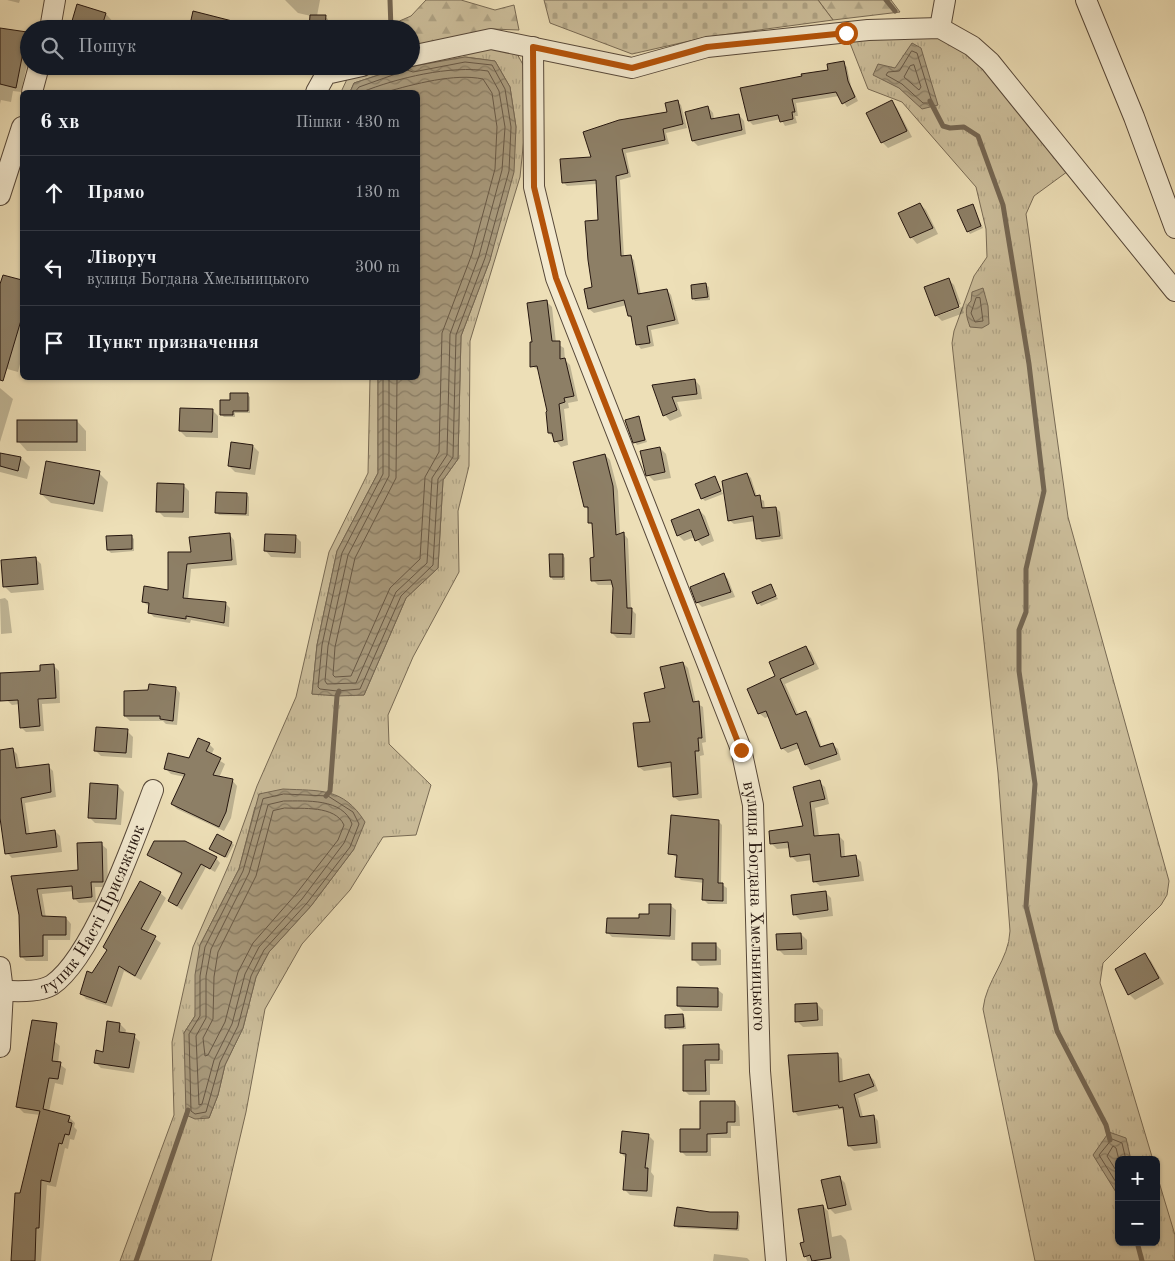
<!DOCTYPE html>
<html lang="uk">
<head>
<meta charset="utf-8">
<style>
  body { margin:0; font-family:"Old Standard TT",serif; background:#20242c; color:#f1f3f6 }
  .controls { position:absolute; right:15px; bottom:15px; display:grid; overflow:hidden; border-radius:8px; box-shadow:0 1px 4px #0004 }
  .controls button { width:45px; height:45px; display:grid; place-items:center; padding:0; border:0; border-bottom:1px solid #363941; background:#171b24; color:#f1f3f6; font:25px sans-serif }
  .stop { position:absolute; width:15px; height:15px; margin:-11px; border:4px solid #b45309; border-radius:50%; background:#fff }
  .stop.end { background:#b45309; border-color:#fff; box-shadow:0 1px 5px #0008 }
  .list { margin:0; padding:0; list-style:none }
  h2 { display:flex; justify-content:space-between; align-items:center; height:65px; margin:0; padding:0 20px; font-size:21px }
  h2 small { font-size:16px; font-weight:400; color:#9ea1a6 }
  .list li { display:grid; grid-template-columns:32px 1fr auto; gap:15px; align-items:center; box-sizing:border-box; height:75px; padding:0 20px; border-top:1px solid #363941 }
  .list b { display:block; font-size:19px; white-space:nowrap }
  .list p { margin:0; font-size:16px; white-space:nowrap; color:#9ea1a6 }
  .list em { font-size:16px; font-style:normal; color:#9ea1a6 }
  .icon { flex:none; width:28px; height:28px; fill:none; stroke:currentColor; stroke-width:2; stroke-linecap:round; stroke-linejoin:round }
  .map { position:relative; flex:none; width:1175px; height:1261px; overflow:hidden }
  .search { position:absolute; background:#171b24; box-shadow:0 1px 4px #0004; left:20px; top:20px; width:400px; height:55px; display:flex; align-items:center; gap:12px; box-sizing:border-box; padding:0 18px; border-radius:28px; color:#9ea1a6; font-size:19px }
  .panel { position:absolute; background:#171b24; box-shadow:0 1px 4px #0004; left:20px; top:90px; width:400px; height:290px; border-radius:8px }
  .map>svg:first-child { display:block }
  .grass { fill:url(#grass-tufts); stroke:#786a54; fill-rule:evenodd }
  .forest { fill:url(#forest-firs); stroke:#786a54 }
  .cemetery { fill:url(#cemetery-stones); stroke:#786a54 }
  .water { fill:url(#water-waves); stroke:#746652 }
  .shadow { fill:#0003 }
  .lines { fill:none; stroke-linecap:round; stroke-linejoin:round }
  .shore { stroke:#675846; stroke-width:1 }
  .stream { stroke:#746652; stroke-width:5 }
  .building { fill:#8d7f66; stroke:#25160f }
  .minor-casing { stroke:#574839; stroke-width:22 }
  .minor { stroke:#f3ead0; stroke-width:20 }
  .route { stroke:#b45309; stroke-width:6 }
  .labels { text-anchor:middle; dominant-baseline:central; stroke-width:4; stroke-linejoin:round; paint-order:stroke }
  .street-label { font-size:18px; fill:#25160f; stroke:#f3ead0 }
</style>
</head>
<body>
<div class="map">
<svg width="1175" height="1261" viewBox="0 0 1175 1261">
  <defs>
    <pattern id="grass-tufts" width="24" height="20" patternUnits="userSpaceOnUse" patternTransform="scale(1.25)"><rect width="24" height="20" fill="#cbbd9a"/><path d="M3 7l-1-3M5 7V3M7 7l1-3M15 17l-1-3M17 17v-4M19 17l1-3" fill="none" stroke="#aea284"/></pattern>
    <pattern id="forest-firs" width="22" height="20" patternUnits="userSpaceOnUse" patternTransform="scale(1.25)"><rect width="22" height="20" fill="#cbbd9a"/><path d="M5 1l3.5 6h-7zM16 11l3.5 6h-7z" fill="#aea284"/></pattern>
    <pattern id="cemetery-stones" width="16" height="16" patternUnits="userSpaceOnUse" patternTransform="scale(1.25)"><rect width="16" height="16" fill="#cbbd9a"/><path d="M2 7V4a2 2 0 0 1 4 0v3zM10 15v-3a2 2 0 0 1 4 0v3z" fill="#aea284"/></pattern>
    <pattern id="water-waves" width="16" height="10" patternUnits="userSpaceOnUse" patternTransform="scale(1.25)"><rect width="16" height="10" fill="#a99b7e"/><path d="M0 5q4-4 8 0t8 0" fill="none" stroke="#897d66"/></pattern>
  </defs>
  <rect width="100%" height="100%" fill="#eddfb7"/>
  <filter id="stains"><feTurbulence type="fractalNoise" baseFrequency=".004" numOctaves="4"/><feColorMatrix values="0 0 0 0 .2 0 0 0 0 .09 0 0 0 0 .02 0 0 0 .5 -.17"/></filter>
  <radialGradient id="worn" r=".72"><stop offset=".6" stop-color="#630" stop-opacity="0"/><stop offset="1" stop-color="#630" stop-opacity=".3"/></radialGradient>
  <g class="grass">
    <path d="M846,33L952,36L1075,166L1034,196L1026,214L1068,517L1169,881L1167,895L1161,905L1103,963L1100,983L1153,1160H1119V1242H1156V1172L1175,1235V1261H1035L983,1009C986,980 1009,960 1010,931L998,773L952,343L954,331L974,276L987,257L986,229L976,187L902,102L868,89Z"/>
    <path d="M490,48L516,52L526,70L525,128L520,177L470,341L469,466L458,511L459,572L413,657L388,715L389,744L431,785L416,835L383,837L350,890L302,944L265,1009L246,1112L211,1261H120L174,1115L172,1042L193,947L230,862L257,786L296,697L329,552L368,473L370,378H378V473L337,551L317,645L312,694L364,695L406,598L438,568L443,480L458,459L461,336L490,260L516,127L510,87L495,61L465,57L397,69L354,83L350,92H341L348,77L392,66H411V61ZM255,807L354,849L311,906L269,952L256,977L243,1028L225,1065L218,1095L209,1118L184,1033L195,1016L200,945L239,869Z"/>
  </g>
  <g class="forest">
    <polygon points="426,0 461,0 495,10 514,5 519,30 492,29 411,46 411,29 381,29 411,16"/>
    <polygon points="818,0 891,0 900,12 833,20"/>
  </g>
  <polygon class="cemetery" points="544,0 818,0 833,20 707,37 632,54 550,23"/>
  <g class="water">
    <polygon points="912,43 921,48 938,105 922,109 899,88 873,75 878,64 895,68"/>
    <polygon points="465,57 495,61 510,87 516,127 514,172 490,260 461,336 458,459 443,480 438,568 406,598 364,695 337,696 312,694 317,645 337,551 378,473 378,378 418,378 418,92 350,92 354,83 397,69"/>
    <path d="M983,288L988,306L989,324L982,328L970,327C967,318 963,308 971,301L972,292Z"/>
    <path d="M283,789C320,791 343,787 365,822L354,849L311,906L269,952L256,977L243,1028L225,1065L218,1095L209,1118L195,1119L186,1115L184,1033L195,1016V975L200,945L239,869L259,794Z"/>
    <polygon points="1109,1132 1126,1138 1131,1160 1119,1160 1119,1197 1093,1155"/>
  </g>
  <g class="shadow">
    <polygon points="7,0 20,0 19,3"/>
    <polygon points="285,0 320,0 317,16 325,17 328,19 327,29 311,29 311,16 298,13"/>
    <polygon points="78,5 106,14 115,24 113,29 81,29 73,21"/>
    <polygon points="176,22 191,25 236,29 174,29"/>
    <polygon points="0,29 29,35 29,55 21,92 13,91 11,102 1,100 0,104"/>
    <polygon points="843,63 847,67 851,86 858,101 847,107 839,96 796,103 798,116 795,116 797,123 785,126 781,119 753,125 749,121"/>
    <polygon points="96,66 118,66 116,73"/>
    <polygon points="123,66 143,66 141,72"/>
    <polygon points="677,101 681,105 687,128 666,133 669,144 626,153 631,177 620,180 624,257 630,256 634,260 641,295 667,290 671,295 679,324 651,330 654,346 641,349 637,344 633,319 629,316 627,305 594,313 589,309 594,288 600,221 597,184 567,186 563,182 593,158 668,113"/>
    <polygon points="891,102 897,108 912,137 888,148 882,142"/>
    <polygon points="708,107 713,113 714,119 739,115 744,121 746,134 698,146 693,141 686,113"/>
    <polygon points="920,204 926,210 938,234 917,244 912,238 900,213"/>
    <polygon points="972,205 983,228 970,234 968,231"/>
    <polygon points="4,276 22,282 22,356 18,372 0,367 0,288"/>
    <polygon points="948,279 954,285 961,304 937,313 937,316 962,307 964,313 942,321 936,315"/>
    <polygon points="706,285 709,287 710,300 695,301 693,298"/>
    <polygon points="547,302 552,307 556,343 564,348 565,360 570,365 578,401 568,403 569,408 564,409 568,445 561,447 549,433 549,412 540,371 532,366 534,343"/>
    <polygon points="292,378 316,378 316,380 294,380"/>
    <polygon points="695,380 700,386 702,399 677,402 682,416 670,421 665,415 654,386"/>
    <polygon points="0,388 13,399 0,442"/>
    <polygon points="248,395 250,397 250,413 235,413 235,417 224,417 221,414 231,401"/>
    <polygon points="212,410 218,416 218,438 186,437 180,431"/>
    <polygon points="638,418 647,442 637,445 635,442"/>
    <polygon points="77,421 86,431 86,451 27,451 18,441"/>
    <polygon points="253,446 259,452 255,475 235,472 229,466"/>
    <polygon points="660,448 666,454 671,478 654,481 648,475"/>
    <polygon points="0,454 21,458 30,467 27,479 0,472"/>
    <polygon points="605,455 610,460 618,491 620,535 624,534 628,539 631,609 636,614 635,638 617,638 612,633 613,585 598,585 593,580 595,559 593,526 590,523 589,511 585,506"/>
    <polygon points="99,473 108,482 103,512 51,503 41,494"/>
    <polygon points="747,474 751,478 757,497 764,501 765,509 776,508 780,512 783,539 762,542 757,538 755,521 734,524 729,520"/>
    <polygon points="715,478 723,494 705,501 702,498"/>
    <polygon points="183,485 189,491 189,518 164,517 158,511"/>
    <polygon points="247,494 249,497 249,516 219,515 216,512"/>
    <polygon points="699,510 705,516 714,541 702,546 695,537 684,541 678,535"/>
    <polygon points="229,534 234,540 237,565 191,569 188,600 225,603 230,608 229,627 191,620 190,623 154,617 149,612 150,607 143,602 170,592 192,553"/>
    <polygon points="131,536 134,539 134,551 111,553 108,550"/>
    <polygon points="295,536 301,542 301,558 271,557 265,550"/>
    <polygon points="563,555 565,558 565,580 553,580 551,577"/>
    <polygon points="35,558 41,564 44,590 11,593 5,587"/>
    <polygon points="723,574 728,579 735,597 702,607 697,602"/>
    <polygon points="770,585 778,599 761,606 753,593"/>
    <polygon points="5,598 8,601 12,633 1,634 0,599"/>
    <polygon points="806,647 811,652 819,669 785,684 799,716 805,713 811,718 822,748 832,744 838,749 841,760 811,770 806,765 800,748 788,753 782,748 770,716 765,718 759,713 777,676"/>
    <polygon points="683,663 688,668 696,703 703,707 706,742 702,743 704,755 700,756 702,798 679,801 674,797 672,767 644,771 639,767 652,723 667,689"/>
    <polygon points="54,666 59,671 60,703 42,704 44,731 26,732 21,727 20,704 12,705 7,700 42,672"/>
    <polygon points="176,688 180,693 177,725 166,724 163,721 130,721 125,716"/>
    <polygon points="127,731 133,737 132,758 101,756 95,750"/>
    <polygon points="209,744 214,749 211,755 225,764 219,778 232,780 237,786 231,818 224,831 177,809 172,804 185,777 171,774 166,769 190,759"/>
    <polygon points="12,749 17,754 20,768 48,766 53,771 56,797 25,803 30,835 55,831 60,836 62,852 12,858 7,853 0,808 0,751"/>
    <polygon points="819,782 825,787 829,804 815,808 819,836 838,835 844,841 845,858 856,857 861,862 864,881 820,886 814,881 812,860 797,862 791,856 790,848 777,849 772,844 805,827 795,788"/>
    <polygon points="118,786 124,792 121,825 95,823 89,817"/>
    <polygon points="718,821 722,825 721,884 727,888 727,904 708,904 704,900 704,883 681,880 677,876 678,858 670,853"/>
    <polygon points="232,843 234,845 227,858 213,851"/>
    <polygon points="101,844 107,849 108,887 95,887 96,902 79,903 74,898 74,891 42,894 46,918 66,918 71,924 70,940 48,940 48,961 26,961 21,956 20,915 13,877 79,871"/>
    <polygon points="148,855 216,858 220,863 215,872 206,867 182,910 169,901 182,875"/>
    <polygon points="825,892 831,898 833,916 800,920 794,914"/>
    <polygon points="160,893 166,898 147,933 161,943 141,980 124,971 112,1007 86,999 81,993 93,974"/>
    <polygon points="670,905 676,910 675,940 612,937 607,932"/>
    <polygon points="801,934 807,940 807,955 784,955 778,949"/>
    <polygon points="715,944 721,950 721,965 700,966 694,960"/>
    <polygon points="1145,955 1151,961 1164,984 1135,1000 1129,994"/>
    <polygon points="718,990 723,994 722,1011 683,1011 678,1006"/>
    <polygon points="817,1004 823,1010 823,1026 803,1027 797,1021"/>
    <polygon points="683,1015 685,1018 686,1029 669,1030 667,1027"/>
    <polygon points="120,1024 126,1030 125,1034 134,1036 140,1042 134,1073 101,1068 95,1062 104,1053"/>
    <polygon points="54,1041 60,1046 58,1063 66,1069 63,1085 55,1083 49,1112 69,1117 75,1123 74,1127 77,1130 74,1140 70,1139 68,1149 65,1148 56,1187 47,1185 41,1261 12,1261 21,1195 40,1115 24,1113 18,1107"/>
    <polygon points="684,1046 718,1046 723,1051 723,1064 710,1064 710,1095 689,1095 684,1090"/>
    <polygon points="837,1054 842,1059 843,1082 869,1075 874,1080 878,1091 858,1098 863,1117 874,1116 878,1121 881,1148 854,1151 849,1146 845,1113 842,1109 798,1116 794,1111"/>
    <polygon points="735,1102 739,1107 740,1126 731,1126 731,1138 711,1138 711,1156 686,1156 681,1151"/>
    <polygon points="648,1135 654,1141 651,1172 654,1176 652,1197 630,1195 624,1189 627,1159 621,1153"/>
    <polygon points="839,1177 845,1183 852,1210 835,1214 829,1208"/>
    <polygon points="823,1206 828,1211 832,1237 841,1235 846,1240 850,1261 807,1261 802,1244 806,1243"/>
    <polygon points="710,1213 738,1213 740,1216 739,1231 678,1228 676,1226"/>
    <polygon points="714,1254 747,1258 750,1261 709,1261 713,1261"/>
  </g>
  <g class="lines">
    <g class="shore">
      <polygon points="912,51 917,53 931,99 930,103 923,103 902,84 886,75 888,72 899,71"/>
      <polygon points="914,65 921,87 919,90 904,77 910,66"/>
      <polyline points="355,92 359,87 407,70 413,72 465,62 492,65 505,89 511,127 509,171 485,258 456,335 453,457 438,479 433,565 401,596 360,689 337,691 320,689 318,687 322,645 342,553 383,474 383,378"/>
      <path d="M362,92C397,78 450,65 488,71L499,91L505,127L502,170L479,256L450,334L447,455L432,478L427,563L396,592L356,683L327,684L325,681L328,646L348,555L389,476V378"/>
      <path d="M386,92C414,84 455,73 483,79L492,93L497,127L495,169L472,254L442,333L439,452L425,477L420,559L390,588L351,676L335,677L333,675L335,647L355,558L396,478L397,378"/>
      <polygon points="980,298 983,321 975,322 971,313 976,298"/>
      <polygon points="284,794 328,796 353,812 359,824 350,847 307,903 264,950 251,976 238,1026 220,1062 206,1112 195,1114 191,1111 189,1034 200,1016 200,976 205,947 243,871 263,799"/>
      <path d="M284,801C306,801 343,798 352,824L344,843L302,899L259,947L245,974L232,1024L214,1060L202,1104L199,1105L196,1036L206,1018V976L211,949L249,873L268,805Z"/>
      <path d="M285,808C302,809 335,805 344,825L338,840L296,894L253,943L238,972L225,1022L208,1055L205,1056L203,1038L213,1019L214,977L218,952L256,876L273,811Z"/>
      <polyline points="1119,1175 1107,1156 1113,1146 1116,1148 1119,1160"/>
      <polyline points="1119,1187 1099,1155 1112,1139 1122,1143 1126,1160"/>
    </g>
    <g class="stream">
      <polyline points="390,0 391,29"/>
      <polyline points="886,0 895,11"/>
      <polyline points="930,101 943,126 950,128 964,127 978,136 1003,205 1029,364 1044,491 1026,569 1026,612 1019,630 1019,671 1035,784 1026,906 1057,1031 1106,1125 1110,1140"/>
      <polyline points="326,796 330,791 337,696 339,691"/>
      <polyline points="1137,1242 1142,1261"/>
      <polyline points="136,1261 188,1110"/>
    </g>
  </g>
  <g class="building">
    <polygon points="77,4 106,13 101,29 72,21"/>
    <polygon points="193,11 244,24 244,29 189,29"/>
    <polygon points="310,15 326,15 325,29 309,29"/>
    <polygon points="0,28 27,32 16,88 0,84"/>
    <polygon points="844,61 848,81 855,97 842,104 836,92 792,99 795,112 792,112 793,119 780,122 778,115 748,121 740,88 802,76 801,74 828,70 827,64"/>
    <polygon points="678,100 683,124 663,129 665,140 622,149 628,173 616,176 621,256 631,255 638,294 667,289 675,320 647,326 650,343 636,345 631,316 628,316 624,300 588,309 584,289 592,287 588,260 585,221 598,220 596,180 562,183 560,159 591,157 583,132 619,120 667,112 665,103"/>
    <polygon points="892,100 907,131 881,143 866,113"/>
    <polygon points="708,106 711,119 739,114 742,130 692,141 685,112"/>
    <polygon points="920,203 933,228 910,238 898,213"/>
    <polygon points="973,204 981,226 967,232 957,210"/>
    <polygon points="3,275 22,280 22,317 3,381 0,380 0,284"/>
    <polygon points="949,278 959,307 935,316 924,287"/>
    <polygon points="706,283 708,297 692,299 691,285"/>
    <polygon points="547,300 552,341 560,341 560,359 565,358 574,396 564,398 565,402 559,404 563,440 554,442 552,433 548,433 546,412 547,411 537,366 530,367 530,342 532,342 527,303"/>
    <polygon points="695,379 697,394 672,397 677,410 663,416 652,385"/>
    <polygon points="230,393 248,393 248,411 233,411 233,415 220,415 220,400 230,400"/>
    <polygon points="180,408 213,409 212,432 179,431"/>
    <polygon points="639,416 645,440 633,443 625,420"/>
    <rect x="17" y="420" width="60" height="22"/>
    <polygon points="231,442 253,445 250,469 228,466"/>
    <polygon points="660,447 665,472 646,476 640,451"/>
    <polygon points="0,453 21,457 18,471 0,466"/>
    <polygon points="605,454 613,486 616,535 624,532 627,608 632,608 631,634 611,633 613,588 611,580 591,581 590,558 594,557 592,523 588,523 588,507 584,507 573,462"/>
    <polygon points="46,461 100,471 94,504 40,494"/>
    <polygon points="747,473 755,496 760,495 762,508 776,507 780,536 756,539 753,516 728,521 722,481"/>
    <polygon points="715,476 721,491 701,499 695,484"/>
    <polygon points="157,483 184,484 183,512 156,512"/>
    <polygon points="216,492 247,493 246,514 215,513"/>
    <polygon points="699,509 709,535 695,541 691,530 677,536 671,520"/>
    <polygon points="230,533 232,560 187,564 183,598 226,602 224,623 186,616 186,619 148,613 149,603 142,602 144,586 168,590 168,552 191,552 189,537"/>
    <polygon points="265,534 296,535 295,553 264,551"/>
    <polygon points="132,535 132,549 107,550 106,536"/>
    <polygon points="549,554 563,554 563,577 550,577"/>
    <polygon points="36,557 38,584 3,587 1,560"/>
    <polygon points="724,573 731,592 696,603 690,587"/>
    <polygon points="771,584 776,596 757,604 752,592"/>
    <polygon points="806,646 814,664 780,679 796,715 806,711 820,747 833,743 837,754 805,765 797,743 781,749 766,711 758,714 747,689 775,676 769,662"/>
    <polygon points="683,662 693,702 699,701 702,738 698,738 699,751 695,751 698,794 673,797 671,762 638,767 633,723 650,722 644,693 665,688 660,667"/>
    <polygon points="54,664 56,698 38,699 40,726 20,728 18,700 0,701 0,673 40,671 40,665"/>
    <polygon points="149,684 176,687 173,721 160,719 160,716 124,716 124,691 148,690"/>
    <polygon points="96,727 128,729 126,753 94,751"/>
    <polygon points="198,738 210,743 206,751 221,758 213,775 233,779 226,812 219,827 171,804 185,774 164,769 168,753 189,758"/>
    <polygon points="13,748 16,768 49,764 51,792 21,798 26,834 55,830 57,847 5,854 0,818 0,750"/>
    <polygon points="820,780 825,799 810,802 814,836 839,834 841,857 856,855 859,876 813,882 810,854 790,857 788,842 770,844 769,831 803,826 793,787"/>
    <polygon points="90,783 118,785 116,819 88,818"/>
    <polygon points="671,815 719,820 718,883 723,883 723,901 702,900 703,879 675,877 677,855 668,854"/>
    <polygon points="217,834 232,842 225,857 209,849"/>
    <polygon points="154,841 185,841 217,857 210,869 201,864 177,906 168,901 182,873 147,855"/>
    <polygon points="102,842 103,882 91,882 92,897 73,899 72,886 37,889 42,916 66,917 66,935 43,935 43,956 20,957 19,915 11,876 78,870 77,843"/>
    <polygon points="140,881 161,892 141,929 156,936 135,976 119,966 106,1003 80,994 87,971 92,973 107,950 103,947"/>
    <polygon points="826,891 828,910 793,915 791,895"/>
    <polygon points="649,904 671,904 670,936 606,933 607,918 639,918 639,914 649,914"/>
    <polygon points="801,933 802,949 777,950 776,934"/>
    <rect x="692" y="943" width="24" height="17"/>
    <polygon points="1145,953 1159,978 1128,995 1115,969"/>
    <polygon points="677,987 718,988 718,1007 677,1006"/>
    <polygon points="817,1003 818,1020 795,1022 795,1004"/>
    <polygon points="683,1014 684,1027 665,1028 665,1015"/>
    <polygon points="32,1020 57,1023 52,1061 61,1062 58,1079 49,1078 43,1109 70,1116 68,1122 72,1123 69,1135 65,1134 62,1144 59,1143 50,1182 41,1180 39,1228 36,1228 35,1261 11,1261 15,1193 20,1193 40,1111 16,1107"/>
    <polygon points="107,1021 120,1023 119,1032 135,1034 129,1068 94,1063 96,1050 103,1052"/>
    <polygon points="719,1044 719,1060 705,1060 706,1091 683,1091 683,1045"/>
    <polygon points="838,1053 839,1082 869,1074 874,1086 854,1094 860,1117 874,1115 877,1143 848,1146 843,1107 839,1108 838,1105 793,1112 788,1055"/>
    <polygon points="700,1101 735,1101 735,1122 727,1122 727,1133 707,1134 707,1152 680,1152 680,1129 700,1129"/>
    <polygon points="622,1131 649,1134 645,1168 648,1168 647,1191 623,1190 626,1154 620,1153"/>
    <polygon points="840,1176 846,1205 828,1209 821,1180"/>
    <polygon points="823,1205 831,1258 812,1261 810,1255 804,1257 800,1243 804,1242 798,1209"/>
    <polygon points="677,1207 710,1212 738,1212 737,1229 674,1226"/>
  </g>
  <g class="lines">
    <defs>
      <g id="minor">
        <polyline points="1086,0 1134,117 1175,228"/>
        <polyline points="940,28 945,0"/>
        <polyline points="50,29 55,0"/>
        <path id="s1" d="M533,47L534,187L556,278L741,749L753,805L760,1071L776,1261"/>
        <polyline points="411,56 491,39 632,68 707,47 868,30 940,28 972,46 990,62 1175,291"/>
        <polyline points="32,92 39,66"/>
        <polyline points="316,92 326,74 362,66"/>
        <polyline points="0,195 22,127"/>
        <polyline points="0,967 3,991 0,1047"/>
        <path id="s2" d="M3,991C18,991 38,993 52,985C93,957 135,838 153,790"/>
      </g>
    </defs>
    <use href="#minor" class="minor-casing"/>
    <use href="#minor" class="minor"/>
  </g>
  <g class="lines">
    <polyline class="route" points="741,750 556,278 534,187 533,47 632,68 707,47 846,33"/>
  </g>
  <g class="labels">
    <g class="street-label">
      <text stroke="none"><textPath href="#s2" startOffset="136">тупик Насті Присяжнюк</textPath></text>
      <text stroke="none"><textPath href="#s1" startOffset="898">вулиця Богдана Хмельницького</textPath></text>
    </g>
  </g>
  <rect width="100%" height="100%" filter="url(#stains)"/>
  <rect width="100%" height="100%" fill="url(#worn)"/>
</svg>
<div class="controls">
<button>+</button>
<button>−</button>
</div>
<div class="stop" style="left:846px;top:33px"></div>
<div class="stop end" style="left:741px;top:750px"></div>
<div class="search"><svg class="icon" aria-label="search" viewBox="0 0 24 24"><circle cx="10" cy="10" r="6"/><path d="M15 15l6 6"/></svg>Пошук</div>
<section class="panel">
<h2>6 хв<small>Пішки · 430 m</small></h2>
<ul class="list">
<li><svg class="icon" aria-label="ahead" viewBox="0 0 24 24"><path d="M12 20V5M6 11l6-6 6 6"/></svg><div><b>Прямо</b></div><em>130 m</em></li>
<li><svg class="icon" aria-label="left" viewBox="0 0 24 24"><path d="M17 20v-9H6M10 6l-5 5 5 5"/></svg><div><b>Ліворуч</b><p>вулиця Богдана Хмельницького</p></div><em>300 m</em></li>
<li><svg class="icon" aria-label="arrive" viewBox="0 0 24 24"><path d="M6 21V4h12l-3 4 3 4H6"/></svg><div><b>Пункт призначення</b></div></li>
</ul>
</section>
</div>
</body>
</html>
